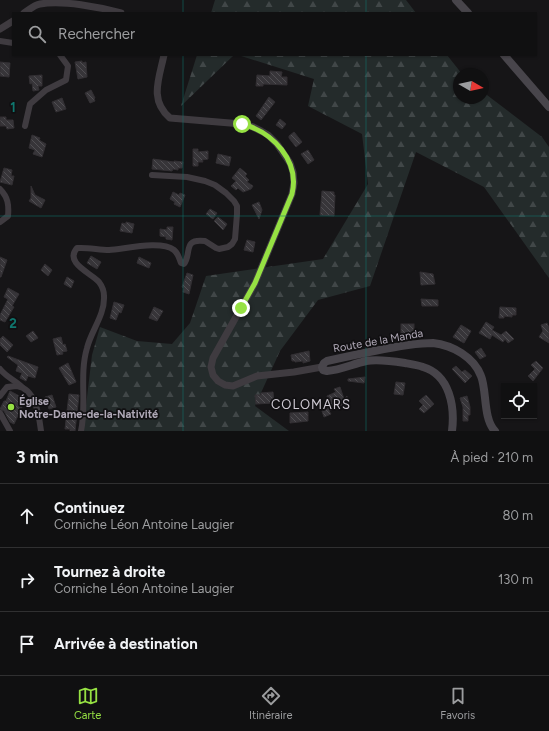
<!DOCTYPE html>
<html lang="fr">
<head>
<meta charset="utf-8">
<style>
  body { margin:0; font-family:Figtree,sans-serif; background:#1e1e1f; color:#f1f3f6 }
  .controls { position:absolute; right:12px; bottom:12px; display:grid; overflow:hidden; border-radius:0px; box-shadow:0 1px 3px #0004 }
  .controls button { width:36px; height:36px; display:grid; place-items:center; padding:0; border:0; border-bottom:1px solid #303031; background:#101011; color:#f1f3f6; font:20px sans-serif }
  .compass { position:absolute; left:453px; top:68px; width:36px; height:36px; border-radius:50%; background:#101011; box-shadow:0 1px 3px #0004; rotate:99deg }
  .stop { position:absolute; width:12px; height:12px; margin:-9px; border:3px solid #96e143; border-radius:50%; background:#fff }
  .stop.end { background:#96e143; border-color:#fff; box-shadow:0 1px 4px #0008 }
  .list { margin:0; padding:0; list-style:none }
  h2 { display:flex; justify-content:space-between; align-items:center; height:52px; margin:0; padding:0 16px; font-size:17px }
  h2 small { font-size:13px; font-weight:400; color:#9c9d9f }
  .list li { display:grid; grid-template-columns:26px 1fr auto; gap:12px; align-items:center; box-sizing:border-box; height:64px; padding:0 16px; border-top:1px solid #303031 }
  .list b { display:block; font-size:15px; white-space:nowrap }
  .list p { margin:0; font-size:13px; white-space:nowrap; color:#9c9d9f }
  .list em { font-size:13px; font-style:normal; color:#9c9d9f }
  .icon { flex:none; width:22px; height:22px; fill:none; stroke:currentColor; stroke-width:2; stroke-linecap:round; stroke-linejoin:round }
  .map { position:relative; flex:none; width:549px; height:431px; overflow:hidden }
  .search { position:absolute; background:#101011; box-shadow:0 1px 3px #0004; left:12px; right:12px; top:12px; height:44px; display:flex; align-items:center; gap:10px; box-sizing:border-box; padding:0 14px; border-radius:0px; color:#9c9d9f; font-size:15px }
  .sheet { height:244px; background:#101011 }
  nav { display:flex; justify-content:space-around; align-items:center; box-sizing:border-box; height:56px; border-top:1px solid #303031; background:#101011; font-size:11px; color:#9c9d9f }
  nav a { display:grid; justify-items:center; gap:2px }
  nav .on { color:#96e143 }
  .map>svg:first-child { display:block }
  .forest { fill:url(#forest-firs) }
  .building { fill:url(#building-back-hatch); stroke:#322f33 }
  .lines { fill:none; stroke-linecap:round; stroke-linejoin:round }
  .minor { stroke:#3f3b40; stroke-width:6 }
  .tertiary { stroke:#3f3b40; stroke-width:7 }
  .secondary { stroke:#48454b; stroke-width:8 }
  .route { stroke:#96e143; stroke-width:5 }
  .grid { fill:none; stroke:#0f766e; stroke-width:1; stroke-opacity:0.55 }
  .poi-dot { fill:#96e143; stroke:#111012; stroke-width:1.5 }
  .labels { text-anchor:middle; dominant-baseline:central; stroke-width:3.5; stroke-linejoin:round; paint-order:stroke }
  .street-label { font-size:11px; fill:#afa8b6; stroke:#111012 }
  .poi-label { font-size:11px; font-weight:bold; fill:#afa8b6; stroke:#111012; text-anchor:start }
  .quarter-label { font-size:13px; letter-spacing:1px; fill:#cec9d2; stroke:#111012 }
  .grid-label { font-size:13px; text-anchor:middle; font-weight:bold; fill:#0f766e; stroke:#111012; stroke-width:3.5; stroke-linejoin:round; paint-order:stroke }
</style>
</head>
<body>
<div class="map">
<svg width="549" height="431" viewBox="0 0 549 431">
  <defs>
    <pattern id="forest-firs" width="22" height="20" patternUnits="userSpaceOnUse"><rect width="22" height="20" fill="#242b2b"/><path d="M5 1l3.5 6h-7zM16 11l3.5 6h-7z" fill="#414748"/></pattern>
    <pattern id="building-back-hatch" width="6" height="6" patternUnits="userSpaceOnUse"><rect width="6" height="6" fill="#373539"/><path d="M-1 5l2 2M0 0l6 6M5-1l2 2" fill="none" stroke="#514f53"/></pattern>
  </defs>
  <rect width="100%" height="100%" fill="#161517"/>
  <g class="forest">
    <polygon points="215,0 406,0 416,13 211,13"/>
    <polygon points="197,55 234,55 181,106"/>
    <polygon points="238,55 447,55 462,74 459,74 459,98 483,98 483,92 542,137 549,147 549,278 484,187 416,152 370,286 318,300 280,351 255,406 289,431 83,431 92,355 100,327 137,341 172,344 190,323 206,276 323,259 368,184 362,134 308,106 314,79"/>
  </g>
  <g class="building">
    <polygon points="82,61 82,63 86,62 87,77 78,79 75,62"/>
    <polygon points="0,62 10,63 9,77 0,76"/>
    <polygon points="270,71 282,72 281,77 287,77 287,85 263,84 263,86 256,86 257,75 270,76"/>
    <polygon points="42,75 42,86 38,86 39,90 33,91 32,83 30,84 29,76"/>
    <polygon points="91,90 95,98 94,99 95,101 90,103 85,93"/>
    <polygon points="269,97 275,102 261,120 256,116"/>
    <polygon points="62,98 66,109 56,112 52,102"/>
    <polygon points="0,117 6,117 6,120 13,120 14,128 7,129 6,126 0,126"/>
    <polygon points="280,119 286,124 282,129 276,125"/>
    <polygon points="294,132 302,142 296,147 289,138 289,136"/>
    <polygon points="32,135 40,138 39,140 46,144 42,157 33,154 35,150 29,148"/>
    <polygon points="193,149 198,149 198,152 208,151 208,159 202,160 203,162 198,162 198,166 193,166"/>
    <polygon points="308,150 314,160 308,164 301,154"/>
    <polygon points="218,154 231,157 229,166 216,163"/>
    <polygon points="153,159 174,162 174,161 183,162 182,168 178,168 178,170 173,169 172,171 152,169"/>
    <polygon points="4,168 12,170 11,176 14,176 12,185 0,182"/>
    <polygon points="240,168 247,174 245,176 249,180 247,182 253,186 251,189 243,192 238,188 236,190 231,186 236,181 232,178"/>
    <polygon points="31,186 35,195 45,200 41,208 29,201 31,198"/>
    <polygon points="322,191 334,192 334,195 335,195 334,216 320,215"/>
    <polygon points="173,192 179,195 180,193 185,195 180,207 174,204 175,202 170,199"/>
    <polygon points="259,202 262,210 259,219 252,205"/>
    <polygon points="210,209 217,213 213,219 206,214"/>
    <polygon points="218,217 227,224 223,230 214,221"/>
    <polygon points="126,222 134,224 132,233 120,231 122,223 126,224"/>
    <polygon points="167,227 173,227 172,240 166,239 166,237 160,236 160,229 167,230"/>
    <polygon points="247,240 255,242 253,252 244,250"/>
    <polygon points="91,256 101,262 97,269 87,263"/>
    <polygon points="0,257 7,260 1,277 0,277"/>
    <polygon points="139,257 151,263 149,268 137,263"/>
    <polygon points="45,264 52,270 48,276 41,270"/>
    <polygon points="420,272 433,274 435,284 421,285"/>
    <polygon points="187,273 193,275 189,294 183,292 184,288 182,287"/>
    <polygon points="67,277 74,281 71,288 64,284"/>
    <polygon points="8,288 19,294 12,306 14,307 5,322 0,320 0,315 8,299 4,297"/>
    <polygon points="421,299 438,300 438,306 422,306"/>
    <polygon points="114,302 124,305 121,313 119,312 116,320 110,318"/>
    <polygon points="154,307 163,311 157,321 149,318"/>
    <polygon points="500,307 516,308 516,315 512,315 512,317 504,316 504,318 499,318"/>
    <polygon points="486,322 494,327 492,330 501,335 506,331 514,339 508,343 505,339 503,342 492,335 490,339 479,333"/>
    <polygon points="547,323 549,328 549,343 539,337 543,331 541,325"/>
    <rect x="401" y="324" width="13" height="10"/>
    <polygon points="461,325 471,331 464,343 453,337"/>
    <polygon points="33,331 38,338 31,342 26,336"/>
    <polygon points="3,336 13,345 7,352 0,345 0,339"/>
    <polygon points="61,337 63,345 65,344 67,351 62,352 63,354 57,355 53,339"/>
    <polygon points="481,348 486,356 480,359 475,352"/>
    <polygon points="309,351 310,361 303,363 303,361 295,362 295,361 292,361 291,355"/>
    <polygon points="8,356 38,367 35,378 28,376 26,381 20,378 22,373 16,371 18,365 7,357"/>
    <polygon points="536,361 543,368 533,381 528,376 535,369 531,365"/>
    <polygon points="68,363 76,382 69,385 59,368"/>
    <polygon points="456,366 462,372 465,370 472,376 465,383 452,369"/>
    <polygon points="365,377 364,383 348,381 348,379"/>
    <polygon points="396,382 405,383 403,395 394,394"/>
    <polygon points="340,387 344,399 347,396 347,404 329,411 331,414 324,417 322,411 328,409 325,400 328,399 327,396 336,392 334,389"/>
    <polygon points="10,391 23,398 20,407 22,407 14,424 10,422 4,411 0,409 4,401 6,401"/>
    <polygon points="273,392 274,403 256,404 255,395 261,395 261,393"/>
    <polygon points="69,394 79,395 75,431 70,431 70,429 65,429"/>
    <polygon points="52,395 56,407 49,409 45,397"/>
    <polygon points="426,395 434,404 424,413 419,409 423,405 419,401"/>
    <polygon points="467,396 470,407 470,415 468,415 468,421 463,421 463,407 460,398"/>
    <polygon points="308,412 308,421 290,423 290,413"/>
  </g>
  <g class="lines">
    <g class="minor">
      <polyline points="0,41 13,43"/>
      <polyline points="25,126 30,104 46,90 66,80 68,66 60,55"/>
      <path d="M0,189C8,197 9,205 8,216L0,222"/>
      <path d="M0,369C6,377 15,380 22,387"/>
      <path d="M0,396L7,387C10,387 14,386 17,386C36,389 39,416 41,431"/>
      <polyline points="0,413 10,431"/>
      <path d="M81,431C87,404 79,375 87,348C91,331 105,315 104,296C104,291 102,286 99,282C91,273 64,263 77,248H81C91,248 100,250 109,250C125,249 161,240 174,250C178,253 179,258 181,263L184,264C192,254 182,238 205,241L216,248L219,249L228,247L232,244L235,239L237,214V206L234,201L226,193L215,185L205,181L187,177L152,175"/>
    </g>
    <g class="tertiary">
      <path d="M24,13C29,10 34,5 40,4C63,0 99,7 121,13"/>
      <polyline points="0,29 13,21"/>
      <path d="M164,55C159,79 149,100 170,118L242,124L253,127L261,131L268,135L277,144L290,163L293,172L294,183L292,194L255,283L213,358L211,367L213,375L218,381L225,385L233,386L257,376L294,372L322,367"/>
    </g>
    <g class="secondary">
      <polyline points="456,0 468,13"/>
      <polyline points="504,55 549,107"/>
      <path d="M452,431C455,407 450,375 423,367C418,365 411,364 405,363C392,361 378,359 366,361C353,364 340,370 327,371L323,370L322,367L324,363L327,361C354,355 381,349 408,345C416,344 425,343 433,343C452,345 474,357 481,376C487,391 483,419 495,431"/>
    </g>
  </g>
  <g class="lines">
    <path class="route" d="M241,308L255,283L292,194C300,161 273,132 242,124"/>
  </g>
  <path class="grid" d="M183,0V13M366,0V13M183,55V431M366,55V431M0,216H549"/>
  <circle class="poi-dot" cx="11" cy="407" r="4"/>
  <g class="labels">
    <g class="street-label">
      <text transform="translate(378 341) rotate(-10)">Route de la Manda</text>
    </g>
    <g class="poi-label">
      <text x="19" y="401">Église<tspan x="19" dy="13">Notre-Dame-de-la-Nativité</tspan></text>
    </g>
    <g class="quarter-label">
      <text x="311" y="404">COLOMARS</text>
    </g>
  </g>
  <g class="grid-label">
    <text x="13" y="112">1</text>
    <text x="13" y="328">2</text>
  </g>
</svg>
<div class="controls">
<button><svg class="icon" aria-label="locate" viewBox="0 0 24 24"><circle cx="12" cy="12" r="6"/><path d="M12 2v4M12 18v4M2 12h4M18 12h4"/></svg></button>
</div>
<svg class="compass" viewBox="-18 -18 36 36"><path d="M0-13l5 13h-10z" fill="#e53935"/><path d="M0 13l5-13h-10z" fill="#9c9d9f"/></svg>
<div class="stop" style="left:242px;top:124px"></div>
<div class="stop end" style="left:241px;top:308px"></div>
<div class="search"><svg class="icon" aria-label="search" viewBox="0 0 24 24"><circle cx="10" cy="10" r="6"/><path d="M15 15l6 6"/></svg>Rechercher</div>
</div>
<section class="sheet">
<h2>3 min<small>À pied · 210 m</small></h2>
<ul class="list">
<li><svg class="icon" aria-label="ahead" viewBox="0 0 24 24"><path d="M12 20V5M6 11l6-6 6 6"/></svg><div><b>Continuez</b><p>Corniche Léon Antoine Laugier</p></div><em>80 m</em></li>
<li><svg class="icon" aria-label="right" viewBox="0 0 24 24"><path d="M7 20v-9h11M14 6l5 5-5 5"/></svg><div><b>Tournez à droite</b><p>Corniche Léon Antoine Laugier</p></div><em>130 m</em></li>
<li><svg class="icon" aria-label="arrive" viewBox="0 0 24 24"><path d="M6 21V4h12l-3 4 3 4H6"/></svg><div><b>Arrivée à destination</b></div></li>
</ul>
</section>
<nav>
<a class="on"><svg class="icon" aria-label="map" viewBox="0 0 24 24"><path d="M3 6l6-2 6 2 6-2v14l-6 2-6-2-6 2zM9 4v14M15 6v14"/></svg>Carte</a>
<a><svg class="icon" aria-label="directions" viewBox="0 0 24 24"><path d="M12 3l9 9-9 9-9-9zM9 14v-3h6M13 9l2 2-2 2"/></svg>Itinéraire</a>
<a><svg class="icon" aria-label="saved" viewBox="0 0 24 24"><path d="M7 4h10v16l-5-4-5 4z"/></svg>Favoris</a>
</nav>
</body>
</html>
